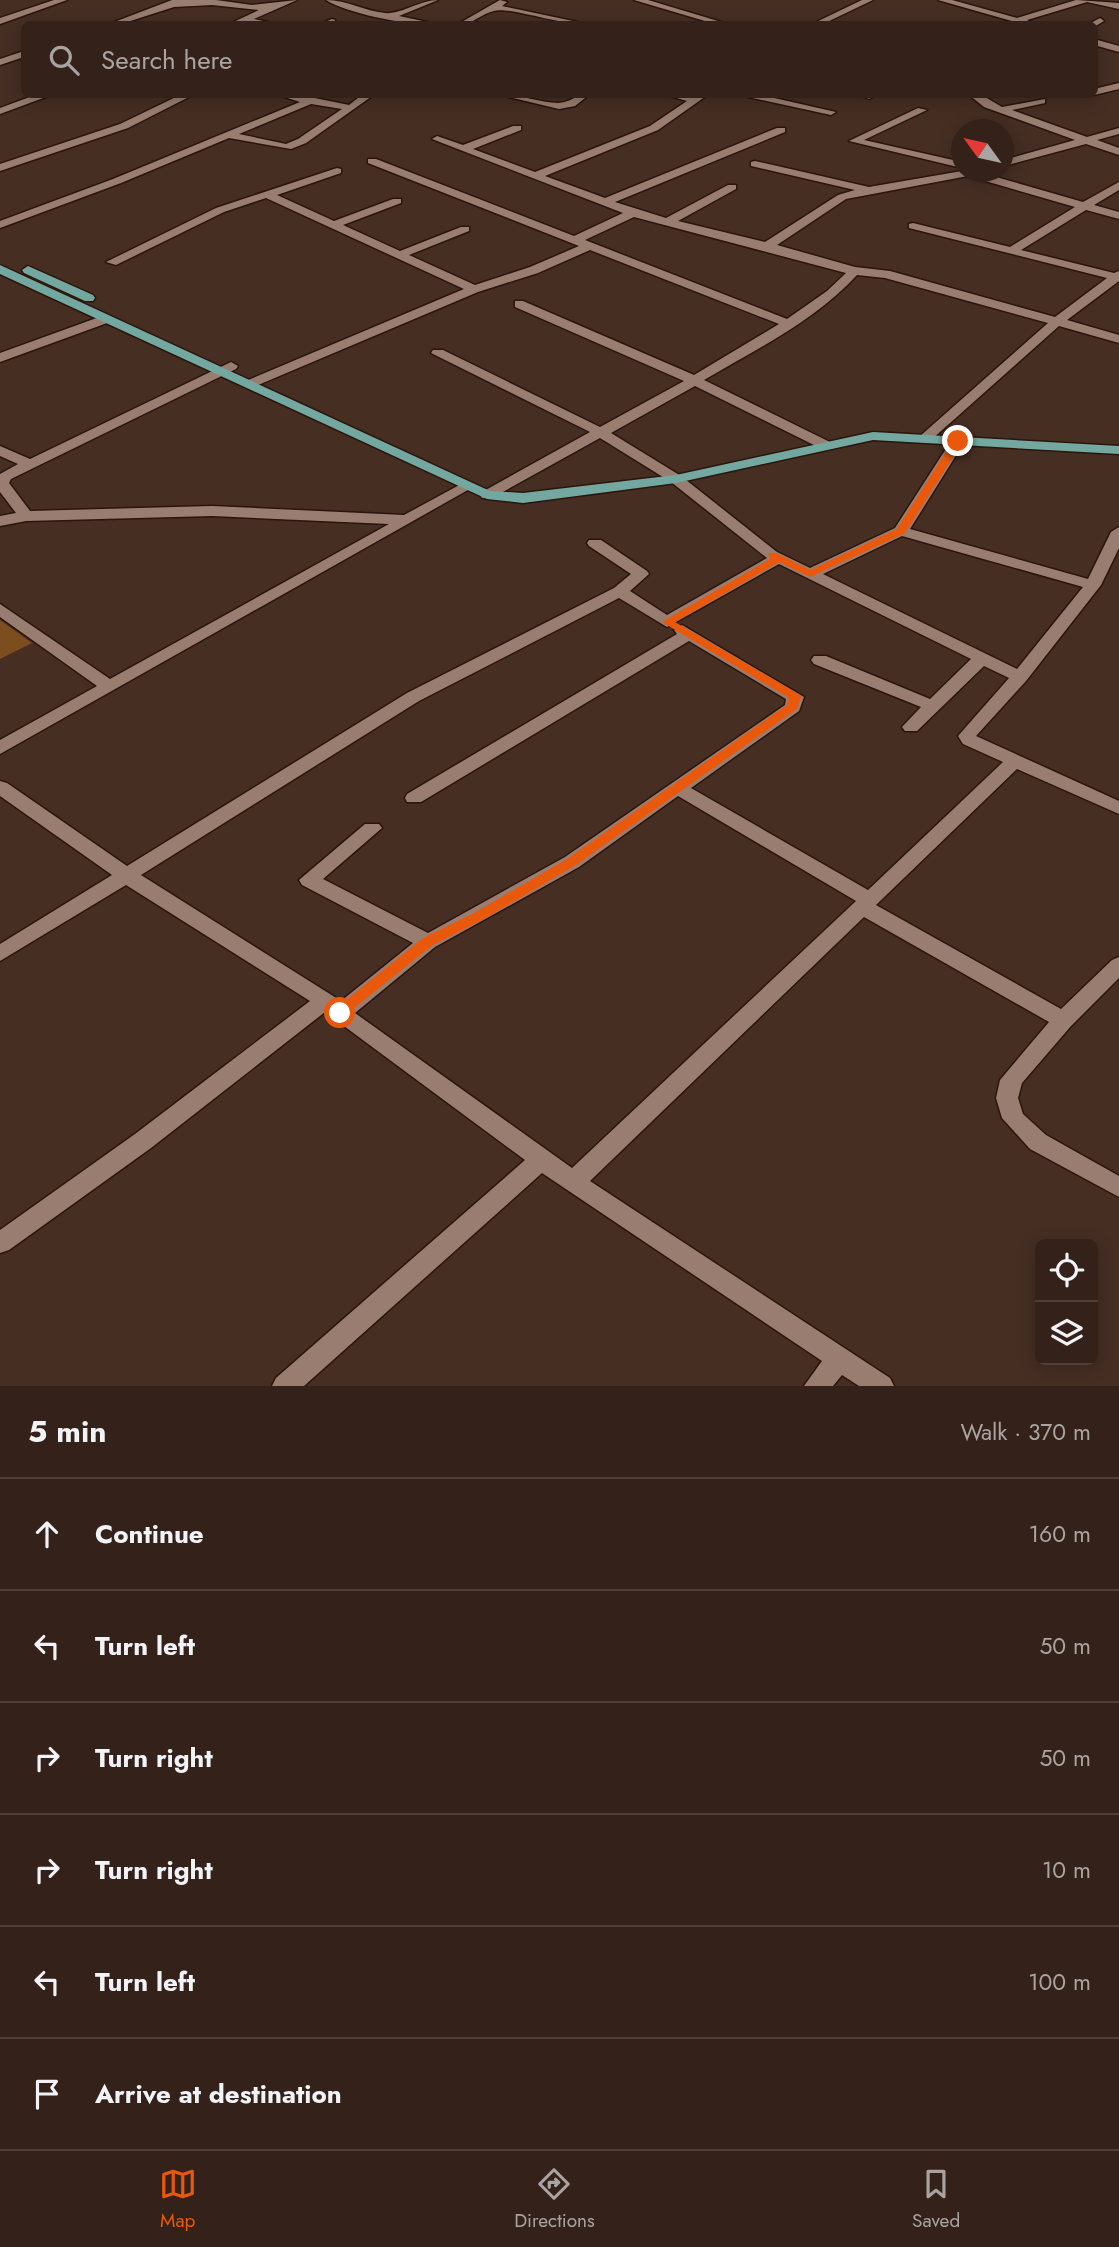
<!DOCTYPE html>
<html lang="en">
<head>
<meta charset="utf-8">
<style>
  body { margin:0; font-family:Jost,sans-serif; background:#3f2f27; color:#f1f3f6 }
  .controls { position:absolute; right:21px; bottom:21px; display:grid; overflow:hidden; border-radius:10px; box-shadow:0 4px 18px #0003 }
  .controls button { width:63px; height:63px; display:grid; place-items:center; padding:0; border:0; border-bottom:2px solid #4e3f39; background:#34221a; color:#f1f3f6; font:35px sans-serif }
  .compass { position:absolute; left:951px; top:119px; width:63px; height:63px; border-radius:50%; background:#34221a; box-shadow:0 4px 18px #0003; rotate:303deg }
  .stop { position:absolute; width:21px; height:21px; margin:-16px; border:5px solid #ea580c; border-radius:50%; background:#fff }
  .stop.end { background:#ea580c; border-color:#fff; box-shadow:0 2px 7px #0008 }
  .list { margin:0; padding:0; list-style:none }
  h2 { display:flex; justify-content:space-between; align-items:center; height:91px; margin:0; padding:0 28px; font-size:30px }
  h2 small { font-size:23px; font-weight:400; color:#a9a4a2 }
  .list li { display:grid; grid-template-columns:46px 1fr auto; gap:21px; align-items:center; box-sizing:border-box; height:112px; padding:0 28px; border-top:2px solid #4e3f39 }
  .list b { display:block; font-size:26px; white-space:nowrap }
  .list em { font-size:23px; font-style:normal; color:#a9a4a2 }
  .icon { flex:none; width:38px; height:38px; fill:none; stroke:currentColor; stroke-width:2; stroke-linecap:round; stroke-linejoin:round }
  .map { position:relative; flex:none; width:1119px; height:1386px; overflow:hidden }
  .search { position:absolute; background:#34221a; box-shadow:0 4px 18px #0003; left:21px; right:21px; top:21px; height:77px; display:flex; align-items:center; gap:18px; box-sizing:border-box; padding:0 24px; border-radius:10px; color:#a9a4a2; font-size:26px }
  .sheet { height:763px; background:#34221a }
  nav { display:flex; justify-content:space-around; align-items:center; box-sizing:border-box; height:98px; border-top:2px solid #4e3f39; background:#34221a; font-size:19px; color:#a9a4a2 }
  nav a { display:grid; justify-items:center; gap:4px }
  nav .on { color:#ea580c }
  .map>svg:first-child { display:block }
  .building { fill:#7b4d1f }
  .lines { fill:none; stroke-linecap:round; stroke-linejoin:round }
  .minor-casing { stroke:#2b150c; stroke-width:3 }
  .major-casing { stroke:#2b150c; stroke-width:3 }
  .minor { fill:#997d71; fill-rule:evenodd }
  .major { fill:#73a8a0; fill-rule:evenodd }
  .route { fill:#ea580c }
</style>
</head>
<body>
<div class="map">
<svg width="1119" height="1386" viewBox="0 0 1119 1386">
  <rect width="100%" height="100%" fill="#462e23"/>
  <polygon class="building" points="0,620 32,643 0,659"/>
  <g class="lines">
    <defs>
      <g id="minor">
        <polygon points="54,0 67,0 0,24 0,18"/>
        <polygon points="172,0 216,0 252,5 297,0 254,19 277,24 229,24 259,10 212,5 174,7 121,24 109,24"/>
        <path d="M326,0C347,0 364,11 385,13C400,15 420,0 438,0L399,16L437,24C410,26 348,14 326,0Z"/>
        <path d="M500,0L507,2L502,6L587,24C562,26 509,6 494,11C480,14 473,25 458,24Z"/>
        <polygon points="634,0 648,0 728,24 715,24"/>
        <polygon points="862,0 873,0 823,24 812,24"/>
        <polygon points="938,0 952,0 1017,18 1076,0 1119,3 1119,9 1087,2 1027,20 1034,24 1022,24"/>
        <polygon points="1100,18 1104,21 1094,27 1089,24"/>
        <polygon points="332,19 335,20 335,24 320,24"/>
        <polygon points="1094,39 1119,46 1119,52 1094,45"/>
        <polygon points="24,51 24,57 0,65 0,59"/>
        <polygon points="1119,83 1119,89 1094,95 1092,94 1094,94 1094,89"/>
        <polygon points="38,94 54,94 0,114 0,108"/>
        <path d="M275,94H295L349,105L363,94H375L306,143L291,149L229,138L121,183L0,228V221L113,179L300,102ZM311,104L342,109L298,139L286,144L239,134Z"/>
        <path d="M496,94C518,94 537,102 558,103C570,103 576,94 590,94L575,106L559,109Z"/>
        <path d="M663,94H709L658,130L545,176L605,198L777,128H785V132L615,202L666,218L728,185H736V189L678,221L765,242L838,195L855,190L751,166V162L755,161L869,187L962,171L979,172L1083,202L1119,182V190L1094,205L1119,212V219L1086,210L1021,250L1114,273L1119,271V281L1067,320L1119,335V343L1059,326L931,440L926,441L919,437L1048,323L885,278L857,275C816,320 757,349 704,380L832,443L834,446L832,449H822L695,386L611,433L681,476L777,552L810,568L895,528L951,441L958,437L965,441L910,529L1088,579L1111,532L1119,527V548L1101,585L1026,681L976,736L1119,801V814L1017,769L876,905L1061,1009L1112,960L1119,957V978L1071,1026L1022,1083L1018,1098L1023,1114L1046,1135L1119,1176V1197L1030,1149L1002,1118L996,1098L1000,1080L1049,1022L864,917L590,1181L890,1378L894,1386H859L842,1375L833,1386H804L822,1361L542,1173L304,1386H272L276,1378L525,1160L325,1012L151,1148L9,1250L0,1253V1230L135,1134L310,1001L126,885L0,961V944L112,875L0,796V781L7,783L127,866L407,693L614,588L631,574L589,546L587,543L589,540H601L647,571L649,574L630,591L667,615L767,558L671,482L600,438L492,498H482L480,495L482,492L590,432L431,353L433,350H443L600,427L684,381L515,307V301H523L694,375L779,324L590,250L538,273L478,292L251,388L246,387V381L464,289L266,198L224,212L116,265L106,262L216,208L337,168L341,169V173L277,195L334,221L393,199H401V203L343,225L400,251L461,227H469V231L409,255L475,285L530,267L579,246L368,163V159H376L574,236L623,213L432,139L437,136L463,145L513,126H521V130L473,149L535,172L650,126L687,101ZM968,176L1075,207L1010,247L913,223L909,224V228L1107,278L1055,317L890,271L855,267L777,245L846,199ZM634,217L846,273L827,291L787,319L585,240ZM902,536L1083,587L1017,669L823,574ZM779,564L971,659L930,699L826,656H814L811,660L814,664L921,707L902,727L905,731H917L984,666L1009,678L958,736L963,744L1003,762L868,890L691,788L799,711L804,697L682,625L674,630L677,634L407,794L405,798L407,802H421L689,641L786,699L785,705L565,857L428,933L323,879L382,828L379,824H365L299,880L302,885L413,943L341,1001L141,875L419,701L619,598L667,627ZM678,796L856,901L572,1168L355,1013L435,947L579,867Z"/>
        <polygon points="734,94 757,94 836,112 831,115"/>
        <polygon points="858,94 873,94 874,96 869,99"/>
        <polygon points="968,94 980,94 1002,107 1045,99 1045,103 1012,110 1087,137 1119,128 1119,134 1097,140 1119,148 1119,155 1086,144 1004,166 1004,160 1075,140 984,107"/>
        <polygon points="178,96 187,98 128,128 0,171 0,164 120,124"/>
        <polygon points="918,108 927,110 864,140 962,162 962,168 849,141"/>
        <polygon points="105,315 111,319 110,322 0,362 0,353"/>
        <polygon points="231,362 238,366 236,369 11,479 9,483 30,511 212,506 404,515 463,483 473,483 475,486 0,754 0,740 97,686 0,617 0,604 110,679 389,524 212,516 26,521 0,526 0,516 16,513 0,492 0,474 18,464 0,456 0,446 30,459"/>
      </g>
      <g id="major">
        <polygon points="0,265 490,491 523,493 676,475 873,432 1119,446 1119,454 873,440 676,483 523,503 487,499 0,274"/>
        <polygon points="28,266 93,295 95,298 93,301 85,301 24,273 22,270"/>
      </g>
    </defs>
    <use href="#minor" class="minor-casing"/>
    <use href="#major" class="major-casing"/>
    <use href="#minor" class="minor"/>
    <use href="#major" class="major"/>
  </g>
  <polygon class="route" points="958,438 963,441 905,533 810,577 779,562 675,622 800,695 801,697 797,709 576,865 484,919 433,945 344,1016 335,1016 335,1009 423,938 474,913 567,859 787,705 789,698 662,622 770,559 768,553 776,553 810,570 897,529 953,441"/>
</svg>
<div class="controls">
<button><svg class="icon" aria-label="locate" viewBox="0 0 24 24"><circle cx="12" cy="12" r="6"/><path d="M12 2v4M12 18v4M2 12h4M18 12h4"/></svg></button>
<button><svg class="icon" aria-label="layers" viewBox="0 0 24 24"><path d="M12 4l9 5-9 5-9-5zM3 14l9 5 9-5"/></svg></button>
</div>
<svg class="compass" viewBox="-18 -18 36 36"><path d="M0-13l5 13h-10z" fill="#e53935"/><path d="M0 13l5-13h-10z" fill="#a9a4a2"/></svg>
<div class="stop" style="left:340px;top:1013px"></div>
<div class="stop end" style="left:958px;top:441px"></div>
<div class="search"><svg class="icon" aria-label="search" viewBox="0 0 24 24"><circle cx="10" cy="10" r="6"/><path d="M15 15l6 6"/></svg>Search here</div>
</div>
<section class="sheet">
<h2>5 min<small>Walk · 370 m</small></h2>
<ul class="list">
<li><svg class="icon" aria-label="ahead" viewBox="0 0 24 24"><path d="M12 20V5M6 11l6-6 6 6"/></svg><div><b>Continue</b></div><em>160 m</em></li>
<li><svg class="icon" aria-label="left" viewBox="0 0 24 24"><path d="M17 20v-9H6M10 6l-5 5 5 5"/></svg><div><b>Turn left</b></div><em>50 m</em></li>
<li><svg class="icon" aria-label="right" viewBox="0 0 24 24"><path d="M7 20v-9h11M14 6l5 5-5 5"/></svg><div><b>Turn right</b></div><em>50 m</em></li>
<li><svg class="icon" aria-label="right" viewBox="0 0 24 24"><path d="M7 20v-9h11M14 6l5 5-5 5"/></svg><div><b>Turn right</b></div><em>10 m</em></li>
<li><svg class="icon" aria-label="left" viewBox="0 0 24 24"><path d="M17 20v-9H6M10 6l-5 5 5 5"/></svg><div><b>Turn left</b></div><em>100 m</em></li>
<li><svg class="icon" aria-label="arrive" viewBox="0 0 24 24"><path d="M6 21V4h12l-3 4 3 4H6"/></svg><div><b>Arrive at destination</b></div></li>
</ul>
</section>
<nav>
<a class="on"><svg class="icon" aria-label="map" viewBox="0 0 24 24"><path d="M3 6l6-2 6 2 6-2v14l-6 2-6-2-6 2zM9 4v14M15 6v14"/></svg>Map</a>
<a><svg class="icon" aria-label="directions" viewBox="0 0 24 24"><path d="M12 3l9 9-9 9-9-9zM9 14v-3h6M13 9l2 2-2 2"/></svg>Directions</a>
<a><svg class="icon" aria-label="saved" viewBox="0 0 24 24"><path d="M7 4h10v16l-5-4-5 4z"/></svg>Saved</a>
</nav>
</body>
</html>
